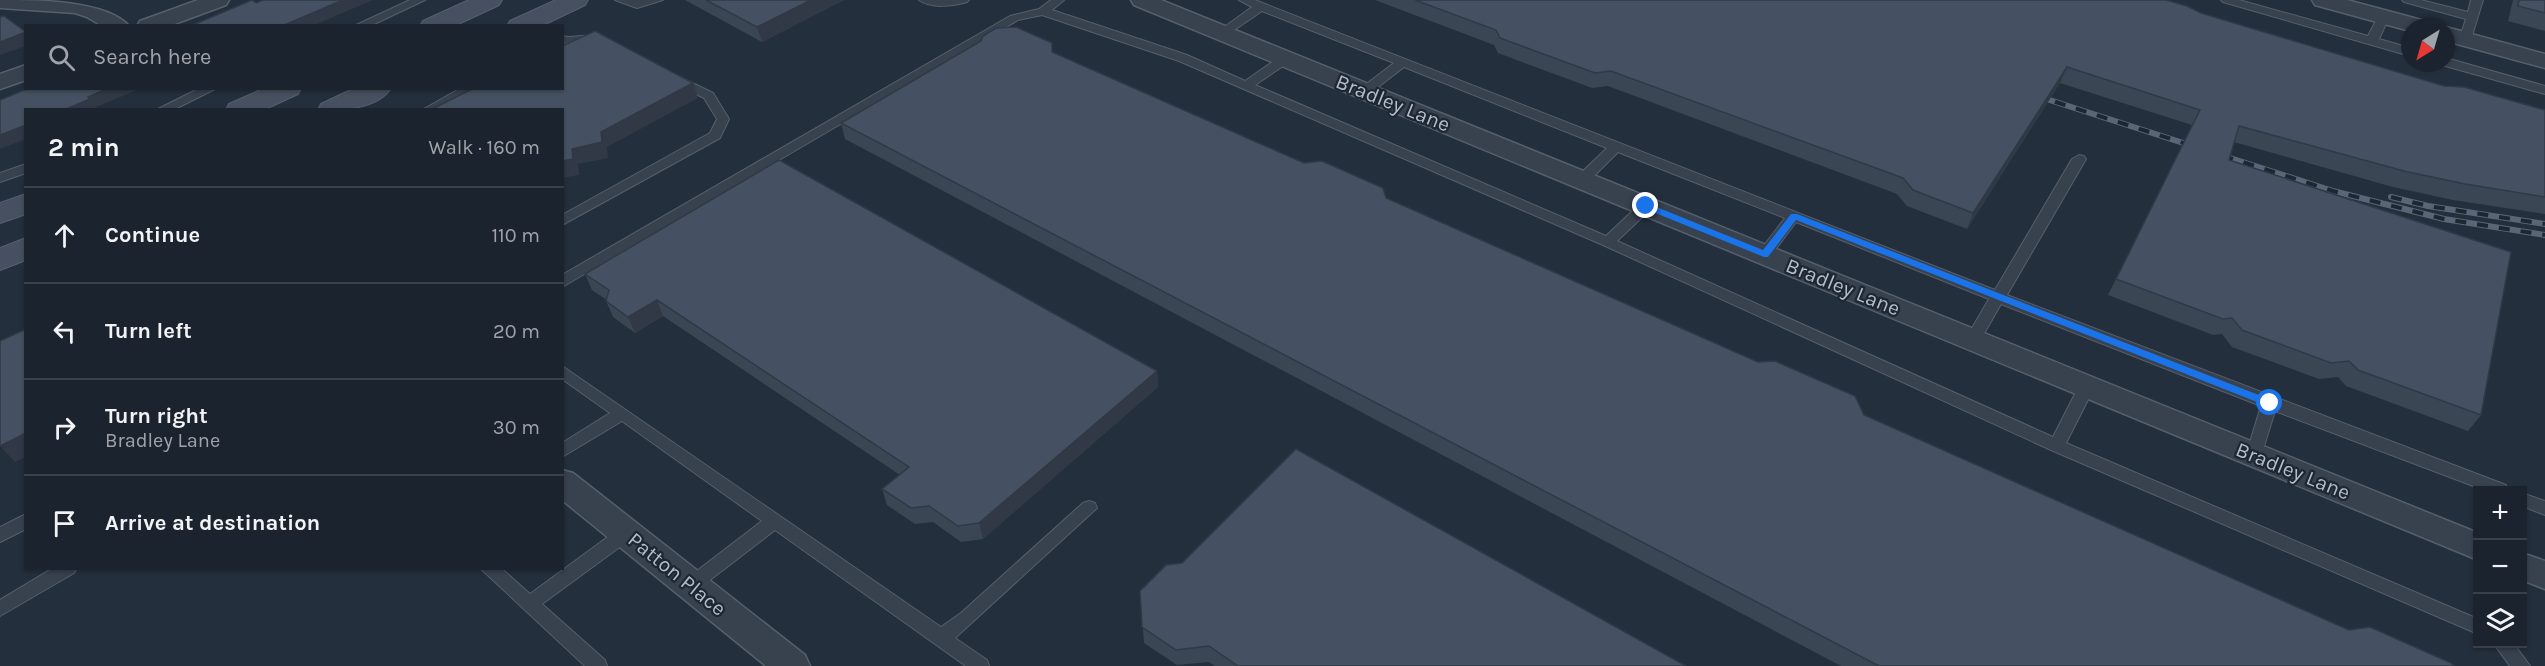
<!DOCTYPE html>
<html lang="en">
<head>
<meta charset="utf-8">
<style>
  body { margin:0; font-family:Karla,sans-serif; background:#282f3a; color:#f1f3f6 }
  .controls { position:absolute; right:18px; bottom:18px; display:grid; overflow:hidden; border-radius:0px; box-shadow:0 2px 4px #0004 }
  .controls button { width:54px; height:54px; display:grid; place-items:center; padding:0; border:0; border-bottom:2px solid #39404a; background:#1b232e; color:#f1f3f6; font:30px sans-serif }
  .compass { position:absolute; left:2401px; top:18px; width:54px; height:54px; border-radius:50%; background:#1b232e; box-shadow:0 2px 4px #0004; rotate:217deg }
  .stop { position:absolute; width:18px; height:18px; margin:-14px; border:4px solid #1a73e8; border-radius:50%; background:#fff }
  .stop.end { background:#1a73e8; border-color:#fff; box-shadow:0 2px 6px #0008 }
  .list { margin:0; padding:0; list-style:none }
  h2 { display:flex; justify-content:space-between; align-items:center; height:78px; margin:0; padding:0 24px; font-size:26px }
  h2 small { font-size:20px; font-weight:400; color:#a0a4aa }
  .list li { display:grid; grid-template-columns:39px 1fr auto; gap:18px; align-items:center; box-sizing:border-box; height:96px; padding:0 24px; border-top:2px solid #39404a }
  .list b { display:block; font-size:22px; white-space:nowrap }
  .list p { margin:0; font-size:20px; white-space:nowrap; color:#a0a4aa }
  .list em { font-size:20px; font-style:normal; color:#a0a4aa }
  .icon { flex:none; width:33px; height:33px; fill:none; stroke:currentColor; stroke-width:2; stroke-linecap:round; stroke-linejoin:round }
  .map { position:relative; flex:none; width:2545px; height:666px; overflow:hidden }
  .search { position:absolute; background:#1b232e; box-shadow:0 2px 4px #0004; left:24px; top:24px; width:540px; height:66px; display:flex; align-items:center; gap:15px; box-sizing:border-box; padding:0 21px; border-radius:0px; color:#a0a4aa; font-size:22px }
  .panel { position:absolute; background:#1b232e; box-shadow:0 2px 4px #0004; left:24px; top:108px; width:540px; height:462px; border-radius:0px }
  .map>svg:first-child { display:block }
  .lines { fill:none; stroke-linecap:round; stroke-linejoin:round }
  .service-casing { stroke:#565f6c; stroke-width:2 }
  .minor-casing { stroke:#565f6c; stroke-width:3 }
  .secondary-casing { stroke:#565f6c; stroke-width:2 }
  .service { fill:#38414e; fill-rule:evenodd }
  .minor { fill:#38414e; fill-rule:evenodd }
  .secondary { fill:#465061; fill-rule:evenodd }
  .rail-casing { stroke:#5a6575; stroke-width:6 }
  .rail { stroke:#1d2633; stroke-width:4; stroke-dasharray:11; stroke-linecap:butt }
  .wall { fill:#3b4654 }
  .shaded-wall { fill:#303945 }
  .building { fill:#455162; stroke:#303945; stroke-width:1.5 }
  .route { fill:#1a73e8 }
  .labels { text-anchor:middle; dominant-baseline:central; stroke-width:4.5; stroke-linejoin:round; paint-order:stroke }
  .street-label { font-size:21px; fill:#b4bcc9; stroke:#1d2633 }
</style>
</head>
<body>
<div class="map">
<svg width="2545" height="666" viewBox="0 0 2545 666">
  <rect width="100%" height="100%" fill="#242f3e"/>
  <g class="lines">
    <defs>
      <g id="service">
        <polygon points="410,0 425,0 370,26 354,26"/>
        <polygon points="615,0 663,0 637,8"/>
        <path d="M919,0H969L967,2C953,6 931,9 919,0Z"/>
        <polygon points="1051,0 1064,0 1052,10 1187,55 1245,81 1281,56 1289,56 1289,62 1255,85 1606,236 1641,203 1651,203 1653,206 1651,209 1617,241 2053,437 2081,382 2093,382 2095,386 2066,443 2478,619 2478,634 2051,450 1603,245 1179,61 1042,15 1018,20 562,287 562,275 1010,16 1039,9"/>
        <polygon points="1239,0 1255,0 1265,4 1995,290 2072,159 2079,155 2084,156 2086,159 2007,295 2506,485 2508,490 2484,490 2275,411 2260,459 2248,459 2246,455 2261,406 2001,304 1978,344 1968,344 1965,340 1989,299 1796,222 1769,258 1759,258 1757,255 1759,252 1785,218 1618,152 1587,183 1577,183 1575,180 1577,177 1607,148 1404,67 1369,94 1361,94 1361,88 1394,63 1262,11 1227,35 1219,35 1219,31 1252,7"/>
        <polygon points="2221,0 2239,0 2368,36 2379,15 2387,15 2389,17 2379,39 2410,48 2410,56 2223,2"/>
        <polygon points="2402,0 2421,0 2468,12 2471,0 2483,0 2471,39 2465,43 2459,39 2466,19 2404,2"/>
        <polygon points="595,35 599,37 599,41 562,43 562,36 569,37"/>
        <polygon points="2446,58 2545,86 2545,94 2442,65 2441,63 2446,63"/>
        <polygon points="678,76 713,93 729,119 720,138 562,225 562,215 710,133 717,119 704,98 674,83 672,80"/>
        <polygon points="200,88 217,88 173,110 156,110"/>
        <polygon points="461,88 477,88 439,110 422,110"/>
        <polygon points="26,164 26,173 0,182 0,173"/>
        <polygon points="562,366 941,627 961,613 1083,503 1089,501 1095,503 1097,508 955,638 987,660 989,666 966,666 775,530 697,590 691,592 685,590 682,585 685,580 762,521 622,421 562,457 562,443 610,413 562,379"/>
        <polygon points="2522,493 2545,501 2545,515 2522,506"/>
        <polygon points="26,514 26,529 0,542 0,527"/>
        <polygon points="626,526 632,528 635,533 632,538 542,604 605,660 607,666 585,666 480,568 501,568 530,594 620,528"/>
        <polygon points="53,568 77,568 74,573 0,616 0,600"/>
        <polygon points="2494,644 2514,644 2530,666 2510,666"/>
      </g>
      <g id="minor">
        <path d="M0,0C35,0 106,0 129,26H102L87,17L75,13L0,8Z"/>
        <polygon points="198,0 229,0 226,5 169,26 137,26 140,21"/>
        <polygon points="1131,0 1161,0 2478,533 2478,560 1134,5"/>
        <polygon points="2312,0 2347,0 2429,22 2432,27 2410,27 2410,31 2315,5"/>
        <polygon points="2446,27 2545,54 2545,68 2446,41"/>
        <polygon points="26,65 26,80 0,89 0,74"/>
        <polygon points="562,470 573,473 805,655 810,666 766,666 562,500"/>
        <polygon points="2522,553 2545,561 2545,589 2522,580"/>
      </g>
      <g id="secondary">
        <polygon points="469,0 502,0 499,5 454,26 420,26 423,21"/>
        <polygon points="556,0 588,0 585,5 541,26 507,26 510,21"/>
        <polygon points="265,88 301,88 298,94 263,110 226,110 229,104"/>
        <path d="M355,88H391C377,110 340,110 318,110L321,104Z"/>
        <polygon points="26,194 26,214 0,223 0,203"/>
        <polygon points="26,238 26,260 0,270 0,248"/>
      </g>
    </defs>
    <use href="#service" class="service-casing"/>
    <use href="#minor" class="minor-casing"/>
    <use href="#secondary" class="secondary-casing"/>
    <use href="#service" class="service"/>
    <use href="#minor" class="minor"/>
    <use href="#secondary" class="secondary"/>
    <defs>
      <g id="rail">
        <polyline points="2034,95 2333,191 2444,219 2545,235"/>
        <polyline points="2391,197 2428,206 2545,224"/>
      </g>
    </defs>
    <use href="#rail" class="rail-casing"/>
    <use href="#rail" class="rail"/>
  </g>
  <g class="wall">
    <polygon points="685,0 844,0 762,42"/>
    <polygon points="1375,0 2166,0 2201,13 2444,86 2545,110 2545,214 2453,200 2393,187 2234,142 2229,160 2481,415 2468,431 2346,386 2338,377 2319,379 2232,347 2222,334 2213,335 2108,295 2192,125 2060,83 1967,229 1907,206 1897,194 1608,86 1592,88 1498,53 1494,45"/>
    <polygon points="2513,0 2545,0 2545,31 2508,21"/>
    <polygon points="1053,52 1304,163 1386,198 1864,415 2349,630 2454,666 1841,666 845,139 841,123"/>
    <polygon points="585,274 1157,371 1158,387 983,539 961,542 933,522 915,524 887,505 882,489 900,475 663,316 635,333 613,317 606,301 607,300 592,290"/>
    <polygon points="1140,591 1686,666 1215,666 1209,662 1177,665 1144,643"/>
  </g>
  <g class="shaded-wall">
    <polygon points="343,0 373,0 312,26 282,26"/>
    <polygon points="811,0 844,0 762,42 757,27"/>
    <polygon points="26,32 26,46 0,55 0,42"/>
    <polygon points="2067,67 2060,83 1967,229 1973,213"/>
    <polygon points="693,83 698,98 607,147 608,158 578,164 579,175 562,178 562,161 572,149 601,132"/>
    <polygon points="109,88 142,88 96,107 98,110 64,110 88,97"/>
    <polygon points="26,125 26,139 0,149 0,135"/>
    <polygon points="657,300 663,316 635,333 628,317"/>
    <polygon points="1157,371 1158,387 983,539 979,523"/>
    <polygon points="26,433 26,457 15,462 0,446"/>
  </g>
  <g class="building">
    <polygon points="252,0 256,3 263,0 343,0 282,26 190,26"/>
    <polygon points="706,0 811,0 757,27"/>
    <polygon points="1415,0 2166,0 2187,6 2201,13 2444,86 2464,87 2545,110 2545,197 2465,184 2404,171 2239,126 2229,160 2511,252 2481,415 2358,370 2349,361 2331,363 2242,330 2232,318 2223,319 2116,279 2200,110 2067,67 1973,213 1913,190 1903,178 1611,71 1595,73 1500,38 1496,30"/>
    <polygon points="2519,0 2545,0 2545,13 2518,6"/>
    <polygon points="4,16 26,32 0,42 0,17"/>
    <polygon points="1016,27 1052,43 1052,52 1304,163 1322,161 1383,188 1386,198 1758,362 1775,361 1855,396 1864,415 2349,630 2370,627 2451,663 2454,666 1879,666 841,123 981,41 983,36 996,28"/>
    <polygon points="595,31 693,83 601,132 602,142 572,149 573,159 562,161 562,110 430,110 474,88 562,88 562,46"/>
    <polygon points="29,88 109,88 88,97 90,99 64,110 26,110 26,125 0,135 0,100"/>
    <polygon points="779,160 1157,371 979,523 958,526 929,506 911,508 882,489 909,467 657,300 628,317 606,301 609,290 585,274"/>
    <polygon points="26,329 26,433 0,446 0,341"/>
    <polygon points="1296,449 1686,666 1238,666 1209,646 1176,650 1142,627 1140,591 1166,565 1182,563"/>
  </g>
  <polygon class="route" points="1643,204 1649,204 1763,250 1791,214 1797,214 2274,401 2275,403 2274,406 2267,406 1796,220 1768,257 1764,257 1643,208"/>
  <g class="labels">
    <g class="street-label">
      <text transform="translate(1393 103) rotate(22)">Bradley Lane</text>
      <text transform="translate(1843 287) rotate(22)">Bradley Lane</text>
      <text transform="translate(2293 471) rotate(22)">Bradley Lane</text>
      <text transform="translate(677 574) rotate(39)">Patton Place</text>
    </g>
  </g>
</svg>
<div class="controls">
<button>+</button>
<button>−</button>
<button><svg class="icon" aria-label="layers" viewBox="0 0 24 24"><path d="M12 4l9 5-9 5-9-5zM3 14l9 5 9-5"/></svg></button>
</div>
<svg class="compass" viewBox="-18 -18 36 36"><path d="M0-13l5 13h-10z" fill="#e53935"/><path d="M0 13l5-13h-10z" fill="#a0a4aa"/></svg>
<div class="stop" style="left:2270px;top:403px"></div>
<div class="stop end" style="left:1646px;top:206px"></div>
<div class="search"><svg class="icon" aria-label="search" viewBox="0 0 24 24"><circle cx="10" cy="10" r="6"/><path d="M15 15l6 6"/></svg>Search here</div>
<section class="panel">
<h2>2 min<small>Walk · 160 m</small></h2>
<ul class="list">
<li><svg class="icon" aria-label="ahead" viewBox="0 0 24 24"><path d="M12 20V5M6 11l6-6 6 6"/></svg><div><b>Continue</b></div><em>110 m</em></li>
<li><svg class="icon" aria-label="left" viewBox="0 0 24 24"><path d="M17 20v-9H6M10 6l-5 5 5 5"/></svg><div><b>Turn left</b></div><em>20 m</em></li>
<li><svg class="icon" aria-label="right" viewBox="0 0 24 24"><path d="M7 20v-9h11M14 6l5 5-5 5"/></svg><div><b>Turn right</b><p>Bradley Lane</p></div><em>30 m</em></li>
<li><svg class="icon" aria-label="arrive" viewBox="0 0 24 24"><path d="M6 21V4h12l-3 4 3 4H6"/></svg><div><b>Arrive at destination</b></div></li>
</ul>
</section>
</div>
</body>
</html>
